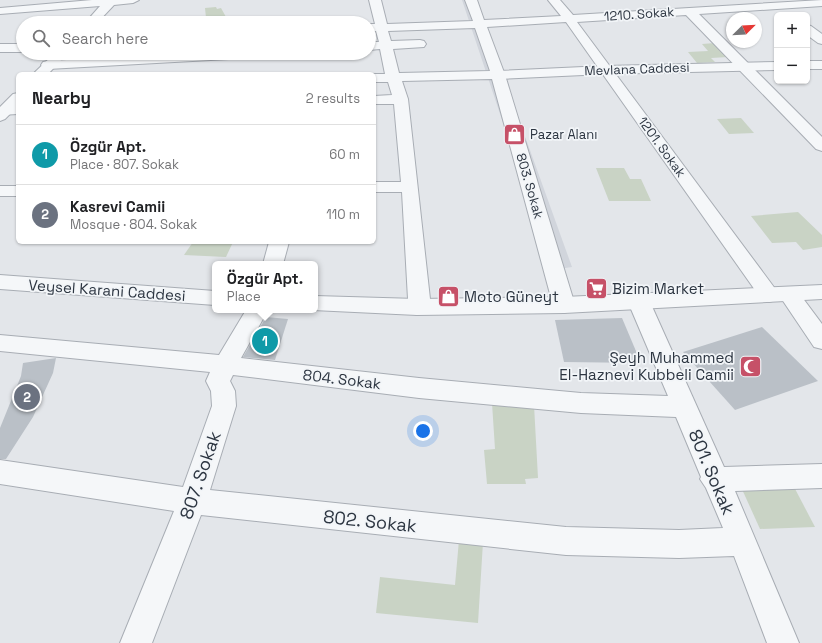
<!DOCTYPE html>
<html lang="en">
<head>
<meta charset="utf-8">
<style>
  body { margin:0; font-family:"Space Grotesk",sans-serif; background:#f6f6f6; color:#202124 }
  .controls { position:absolute; right:12px; top:12px; display:grid; overflow:hidden; border-radius:6px; box-shadow:0 1px 3px #0004 }
  .controls button { width:36px; height:36px; display:grid; place-items:center; padding:0; border:0; border-bottom:1px solid #e0e0e0; background:#fff; color:#202124; font:20px sans-serif }
  .compass { position:absolute; left:726px; top:12px; width:36px; height:36px; border-radius:50%; background:#fff; box-shadow:0 1px 3px #0004; rotate:66deg }
  .you { position:absolute; left:423px; top:431px; width:14px; height:14px; margin:-10px; border:3px solid #fff; border-radius:50%; background:#1a73e8; box-shadow:0 0 0 6px #1a73e833 }
  .badge { display:grid; place-items:center; width:26px; height:26px; border-radius:50%; background:#c65168; color:#fff; font-size:13px; font-weight:700 }
  .pin { position:absolute; translate:-50% -50%; border:2px solid #fff; box-shadow:0 1px 4px #0006 }
  .popup { position:absolute; left:212px; top:261px; width:106px; height:52px; box-sizing:border-box; display:grid; place-content:center; border-radius:6px; background:#fff; filter:drop-shadow(0 1px 3px #0005); font-size:13px; white-space:nowrap; color:#757577 }
  .popup b { font-size:15px; color:#202124 }
  .popup::after { content:''; position:absolute; left:50%; top:100%; margin-left:-8px; border:8px solid transparent; border-top-color:#fff }
  .list { margin:0; padding:0; list-style:none }
  h2 { display:flex; justify-content:space-between; align-items:center; height:52px; margin:0; padding:0 16px; font-size:17px }
  h2 small { font-size:13px; font-weight:400; color:#757577 }
  .list li { display:grid; grid-template-columns:26px 1fr auto; gap:12px; align-items:center; box-sizing:border-box; height:60px; padding:0 16px; border-top:1px solid #e0e0e0 }
  .list b { display:block; font-size:15px; white-space:nowrap }
  .list p { margin:0; font-size:13px; white-space:nowrap; color:#757577 }
  .list em { font-size:13px; font-style:normal; color:#757577 }
  .icon { flex:none; width:22px; height:22px; fill:none; stroke:currentColor; stroke-width:2; stroke-linecap:round; stroke-linejoin:round }
  .map { position:relative; flex:none; width:822px; height:643px; overflow:hidden }
  .search { position:absolute; background:#fff; box-shadow:0 1px 3px #0004; left:16px; top:16px; width:360px; height:44px; display:flex; align-items:center; gap:10px; box-sizing:border-box; padding:0 14px; border-radius:22px; color:#757577; font-size:15px }
  .panel { position:absolute; background:#fff; box-shadow:0 1px 3px #0004; left:16px; top:72px; width:360px; height:172px; border-radius:6px }
  .map>svg:first-child { display:block }
  .built { fill:#d1d5dc }
  .green { fill:#c9d3c5 }
  .building { fill:#bac0c7 }
  .lines { fill:none; stroke-linecap:round; stroke-linejoin:round }
  .minor-casing { stroke:#a8adb4; stroke-width:2 }
  .tertiary-casing { stroke:#a8adb4; stroke-width:2 }
  .minor { fill:#f5f7f9; fill-rule:evenodd }
  .tertiary { fill:#f5f7f9; fill-rule:evenodd }
  .labels { text-anchor:middle; dominant-baseline:central; stroke-width:3.5; stroke-linejoin:round; paint-order:stroke }
  .far-street-label { font-size:13px; fill:#2c3541; stroke:#f2f5f8 }
  .far-poi-label { font-size:13px; fill:#2c3541; stroke:#f2f5f8; text-anchor:start }
  .poi-label { font-size:15px; fill:#2c3541; stroke:#f2f5f8; text-anchor:start }
  .street-label { font-size:15px; fill:#2c3541; stroke:#f2f5f8 }
  .near-street-label { font-size:18px; fill:#2c3541; stroke:#f2f5f8 }
</style>
</head>
<body>
<div class="map">
<svg width="822" height="643" viewBox="0 0 822 643">
  <rect width="100%" height="100%" fill="#e3e6ea"/>
  <polygon class="built" points="462,0 476,0 572,267 552,270"/>
  <g class="green">
    <polygon points="216,7 217,9 221,8 226,17 206,18 205,8"/>
    <polygon points="715,43 728,57 711,58 715,62 697,63 688,52 708,51 702,44"/>
    <polygon points="741,118 754,133 729,134 717,119"/>
    <polygon points="596,168 624,168 630,179 641,179 651,201 609,201"/>
    <polygon points="798,212 822,235 822,247 803,250 796,242 772,243 751,216"/>
    <polygon points="193,242 233,242 226,257 184,255"/>
    <polygon points="492,403 534,405 538,478 525,479 526,484 487,484 484,450 495,449"/>
    <polygon points="793,485 815,527 760,529 741,487"/>
    <polygon points="459,540 483,542 478,623 376,613 380,577 455,585"/>
  </g>
  <g class="building">
    <polygon points="266,317 288,319 275,360 243,357"/>
    <polygon points="622,318 641,363 564,362 555,320"/>
    <polygon points="762,327 818,381 735,410 683,352"/>
    <polygon points="56,358 53,373 33,417 6,459 0,459 0,428 21,376 23,363"/>
  </g>
  <g class="lines">
    <defs>
      <g id="minor">
        <path d="M369,0H381L387,24L473,21L465,0H477L484,20L561,16L548,0H560L573,15L822,0V6L699,14L822,137V151L816,149L686,15L577,22L779,294L782,289L789,287L796,289L822,324V349L814,347L779,295L776,300L769,302L762,300L566,22L487,27L505,75L575,305L572,310L564,313L556,310L553,305L492,79L402,81L408,99L430,299L425,312L417,315L409,312L406,307L408,299L402,192H374V182H401L394,104H374V96L392,95L388,82H374L373,74H385L380,49L369,50V42H379L376,31L369,32V24H375ZM475,28L490,71L399,73L393,49L424,47L426,44L424,41L420,40L391,41L388,31Z"/>
        <polygon points="807,25 811,26 822,34 822,44 818,43 807,35"/>
        <rect x="0" y="44" width="23" height="8"/>
        <polygon points="196,53 273,53 272,56 267,57 48,69 43,68 41,65 43,62 48,61"/>
        <polygon points="18,106 18,114 0,115 0,107"/>
        <rect x="0" y="186" width="18" height="10"/>
        <polygon points="269,242 289,242 283,264 263,264"/>
        <path d="M639,295L647,297L650,302L724,467L822,464V488L735,491L799,643H767L734,556L679,558L566,555L201,515L152,643H120L174,511L0,484V460L183,487L212,406L211,391L206,381L210,372L0,351V335L219,355L246,310H268L241,358L419,378L581,393L668,396L628,302L631,297ZM233,375L419,398L581,413L676,417L701,477L700,479L706,488L723,528L679,530L566,527L210,490L236,406L235,391L230,381Z"/>
      </g>
      <g id="tertiary">
        <polygon points="92,0 139,0 133,3 114,5 97,23 85,23 100,6 0,14 0,8"/>
        <polygon points="55,53 68,53 48,74 33,74"/>
        <rect x="807" y="61" width="15" height="8"/>
        <polygon points="777,62 777,70 605,74 498,79 493,78 491,75 493,72 498,71 605,66"/>
        <polygon points="18,93 18,106 5,119 0,121 0,107 13,94"/>
        <polygon points="0,275 215,291 215,305 0,289"/>
        <polygon points="822,285 822,299 564,313 417,315 313,310 315,310 315,296 417,299 564,297"/>
      </g>
    </defs>
    <use href="#minor" class="minor-casing"/>
    <use href="#tertiary" class="tertiary-casing"/>
    <use href="#minor" class="minor"/>
    <use href="#tertiary" class="tertiary"/>
  </g>
  <defs>
    <symbol id="shop-square" viewBox="-11 -11 22 22"><rect x="-9" y="-9" width="18" height="18" rx="4" fill="#c65168" stroke="#f2f5f8"/><path d="M-5-2.5h2.3a2.7 3.5 0 0 1 5.4 0H5L5.5 6h-11ZM-1.5-2.5h3a1.5 2.3 0 0 0-3 0Z" fill="#fff"/></symbol>
    <symbol id="supermarket-square" viewBox="-11 -11 22 22"><rect x="-9" y="-9" width="18" height="18" rx="4" fill="#c65168" stroke="#f2f5f8"/><path d="M-6-5.5h2.5l.6 2H6L4.5 2H-2.5L-4.4-4H-6ZM-1.5 3.2a1.3 1.3 0 1 0 .1 0ZM3 3.2a1.3 1.3 0 1 0 .1 0Z" fill="#fff"/></symbol>
    <symbol id="mosque-square" viewBox="-11 -11 22 22"><rect x="-9" y="-9" width="18" height="18" rx="4" fill="#c65168" stroke="#f2f5f8"/><path d="M3.5-4.9A6 6 0 1 0 3.5 4.9A5 5 0 1 1 3.5-4.9Z" fill="#fff"/></symbol>
  </defs>
  <g fill-rule="evenodd">
    <use href="#shop-square" x="502" y="122" width="25" height="25"/>
    <use href="#supermarket-square" x="584" y="276" width="25" height="25"/>
    <use href="#shop-square" x="436" y="284" width="25" height="25"/>
    <use href="#mosque-square" x="738" y="354" width="25" height="25"/>
  </g>
  <g class="labels">
    <g class="far-street-label">
      <text transform="translate(639 14) rotate(-4)">1210. Sokak</text>
      <text transform="translate(637 69) rotate(-2)">Mevlana Caddesi</text>
      <text transform="translate(662 147) rotate(54)">1201. Sokak</text>
      <text transform="translate(530 186) rotate(74)">803. Sokak</text>
    </g>
    <g class="far-poi-label">
      <text x="530" y="134">Pazar Alanı</text>
    </g>
    <g class="poi-label">
      <text x="612" y="288">Bizim Market</text>
      <text x="464" y="296">Moto Güneyt</text>
      <text x="734" y="357" text-anchor="end">Şeyh Muhammed<tspan x="734" dy="17">El-Haznevi Kubbeli Camii</tspan></text>
    </g>
    <g class="street-label">
      <text transform="translate(107 290) rotate(4)">Veysel Karani Caddesi</text>
      <text transform="translate(342 379) rotate(7)">804. Sokak</text>
    </g>
    <g class="near-street-label">
      <text transform="translate(712 472) rotate(67)">801. Sokak</text>
      <text transform="translate(200 475) rotate(-71)">807. Sokak</text>
      <text transform="translate(370 521) rotate(6)">802. Sokak</text>
    </g>
  </g>
</svg>
<div class="controls">
<button>+</button>
<button>−</button>
</div>
<svg class="compass" viewBox="-18 -18 36 36"><path d="M0-13l5 13h-10z" fill="#e53935"/><path d="M0 13l5-13h-10z" fill="#757577"/></svg>
<div class="you"></div>
<div class="pin badge" style="left:265px;top:341px;background:#0f9aa8">1</div>
<div class="popup"><b>Özgür Apt.</b>Place</div>
<div class="pin badge" style="left:27px;top:397px;background:#6b7280">2</div>
<div class="search"><svg class="icon" aria-label="search" viewBox="0 0 24 24"><circle cx="10" cy="10" r="6"/><path d="M15 15l6 6"/></svg>Search here</div>
<section class="panel">
<h2>Nearby<small>2 results</small></h2>
<ul class="list">
<li><span class="badge" style="background:#0f9aa8">1</span><div><b>Özgür Apt.</b><p>Place · 807. Sokak</p></div><em>60 m</em></li>
<li><span class="badge" style="background:#6b7280">2</span><div><b>Kasrevi Camii</b><p>Mosque · 804. Sokak</p></div><em>110 m</em></li>
</ul>
</section>
</div>
</body>
</html>
